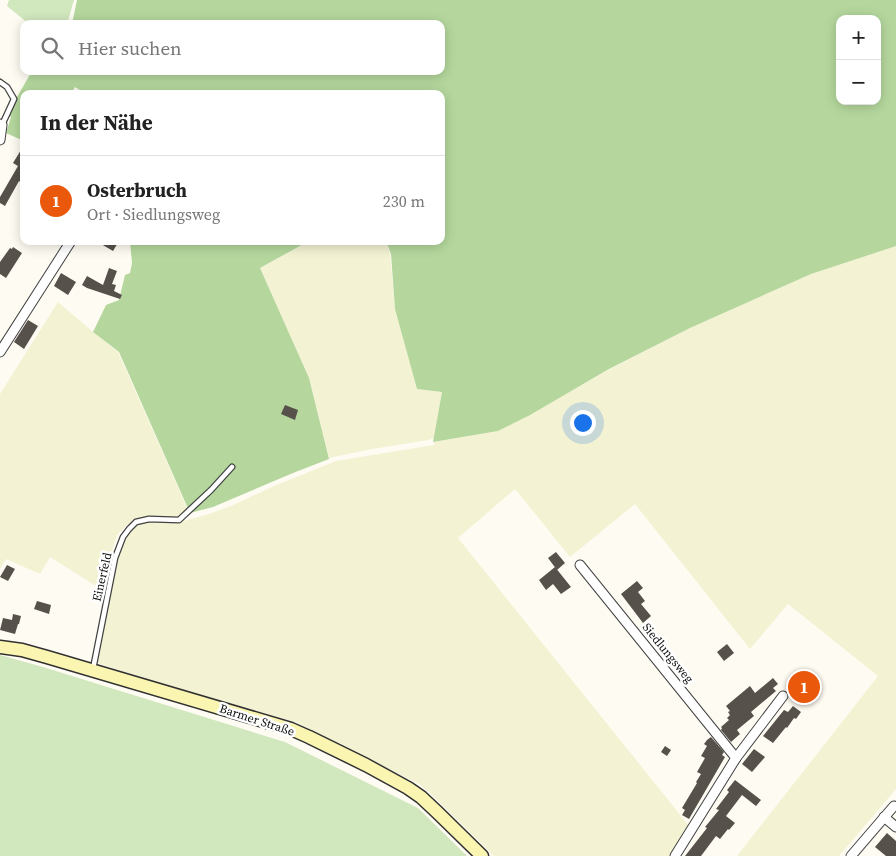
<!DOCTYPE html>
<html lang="de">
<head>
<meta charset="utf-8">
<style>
  body { margin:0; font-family:"Source Serif 4",serif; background:#f2f2f2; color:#222 }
  .controls { position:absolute; right:15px; top:15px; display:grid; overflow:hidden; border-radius:10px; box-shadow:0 2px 12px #0003 }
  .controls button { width:45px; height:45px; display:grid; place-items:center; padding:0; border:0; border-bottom:1px solid #e0e0e0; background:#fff; color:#222; font:25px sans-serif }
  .you { position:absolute; left:582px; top:422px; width:18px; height:18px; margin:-12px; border:4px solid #fff; border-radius:50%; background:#1a73e8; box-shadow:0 0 0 8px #1a73e833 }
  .badge { display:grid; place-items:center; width:32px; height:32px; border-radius:50%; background:#ea580c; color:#fff; font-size:16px; font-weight:700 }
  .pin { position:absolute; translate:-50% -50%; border:2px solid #fff; box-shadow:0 1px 5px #0006 }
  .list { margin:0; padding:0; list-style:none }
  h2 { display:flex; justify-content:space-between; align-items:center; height:65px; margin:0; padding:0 20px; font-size:21px }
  h2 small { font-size:16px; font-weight:400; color:#767676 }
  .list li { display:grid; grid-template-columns:32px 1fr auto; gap:15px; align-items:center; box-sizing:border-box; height:90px; padding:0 20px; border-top:1px solid #e0e0e0 }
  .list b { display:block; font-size:19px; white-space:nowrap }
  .list p { margin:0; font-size:16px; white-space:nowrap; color:#767676 }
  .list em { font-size:16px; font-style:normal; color:#767676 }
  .icon { flex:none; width:28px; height:28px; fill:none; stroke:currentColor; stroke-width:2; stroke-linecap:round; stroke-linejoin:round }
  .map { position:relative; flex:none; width:896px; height:856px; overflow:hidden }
  .search { position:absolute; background:#fff; box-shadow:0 2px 12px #0003; left:20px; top:20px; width:425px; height:55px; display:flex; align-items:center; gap:12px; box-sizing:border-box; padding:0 18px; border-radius:10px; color:#767676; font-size:19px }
  .panel { position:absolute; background:#fff; box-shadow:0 2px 12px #0003; left:20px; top:90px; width:425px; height:155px; border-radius:10px }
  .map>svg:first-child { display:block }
  .farmland { fill:#f3f2d3 }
  .green { fill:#d1e7bd }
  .forest { fill:#b5d79d; fill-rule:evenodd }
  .building { fill:#57514c }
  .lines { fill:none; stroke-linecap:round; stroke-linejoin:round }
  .lane-casing { stroke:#424242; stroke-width:7 }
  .street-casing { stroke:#424242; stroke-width:11 }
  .secondary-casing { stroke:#313131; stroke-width:15 }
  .lane { stroke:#fff; stroke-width:4.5 }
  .street { stroke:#fff; stroke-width:9 }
  .secondary { stroke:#faf5b1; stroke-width:12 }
  .labels { text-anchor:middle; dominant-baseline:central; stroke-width:5; stroke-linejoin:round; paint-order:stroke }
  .street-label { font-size:12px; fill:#0f0f0f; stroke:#fff }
</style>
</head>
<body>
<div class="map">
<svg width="896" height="856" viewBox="0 0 896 856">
  <rect width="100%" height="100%" fill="#fefcf2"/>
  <g class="farmland">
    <polygon points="310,241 386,241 390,254 395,308 417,389 442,392 434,438 428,440 372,449 329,458 309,378 260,268"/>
    <polygon points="896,245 896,789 839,856 737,856 878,676 788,604 750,649 635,504 570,557 515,489 458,538 689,826 671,856 494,856 431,794 419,784 338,744 296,722 236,706 159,683 91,661 122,536 132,526 141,522 163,520 180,522 209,514 231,506 274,486 336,461 434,445 434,442 498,431 529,415 610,369 690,328 811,274"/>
    <polygon points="58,302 93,332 118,352 188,510 180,518 162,517 141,518 127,525 117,535 110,557 104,591 50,557 40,574 6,559 0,569 0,394"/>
  </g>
  <g class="green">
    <polygon points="9,0 74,0 67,24 29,24 7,6"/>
    <polygon points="0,655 43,667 285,742 418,808 467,856 0,856"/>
  </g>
  <g class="forest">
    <path d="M77,0H896V246L811,274L690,328L609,369L530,415L498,431L433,442L442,392L417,389L395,309L391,254L386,241H441V94H86L75,87L71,94H24V141L6,133L11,117L9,116L17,97L32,71H441V24H72ZM840,19H877V101H840Z"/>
    <polygon points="130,241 309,241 260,268 309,378 329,459 293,473 213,507 190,513 119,352 93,332 106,305 119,300 125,275 130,273 132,263"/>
  </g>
  <g class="building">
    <polygon points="24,145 24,185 19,181 5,206 0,203 0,197 18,166 13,163"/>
    <polygon points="96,241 119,241 113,251"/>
    <polygon points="13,247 22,253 6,278 0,274 0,262 10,248 12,249"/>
    <polygon points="109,268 117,271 112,284 116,285 114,291 122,295 120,299 87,288 82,285 87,276 103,285"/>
    <polygon points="61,273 76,282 68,295 54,286"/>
    <polygon points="28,320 38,326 24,349 14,342"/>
    <polygon points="285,405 298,410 295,420 281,414"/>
    <polygon points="556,552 565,563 557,570 548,558"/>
    <polygon points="7,565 15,569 8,581 0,577"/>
    <polygon points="555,567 571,587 561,594 553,584 546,590 539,580"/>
    <polygon points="637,581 643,588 638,592 645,601 641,604 651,616 643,623 621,594"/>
    <polygon points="37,601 51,605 49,614 34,609"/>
    <polygon points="13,614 21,616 19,624 18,624 15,634 0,630 3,618 12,620"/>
    <polygon points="727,644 734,653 724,661 717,652"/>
    <polygon points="773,678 778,684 773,688 776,691 751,712 754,716 737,730 740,734 731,742 721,730 722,728 721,727 729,720 727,718 730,715 728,712 730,711 726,706 750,686 755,693"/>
    <polygon points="793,706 801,712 796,719 794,718 787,728 786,727 773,743 763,736 784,710 788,712"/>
    <polygon points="711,737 724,752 722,755 725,757 689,819 682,815 685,810 682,808 697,783 696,782 701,774 697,772 705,758 701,756 707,746 704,744 707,740"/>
    <polygon points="665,746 671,750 667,756 661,752"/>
    <polygon points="754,749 765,757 752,772 742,764"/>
    <polygon points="735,780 761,800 756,806 742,795 726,816 735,823 729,830 728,829 720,839 716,836 701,856 685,856 707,828 705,827 719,810 716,809 729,792 727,790"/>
    <polygon points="887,833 896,841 896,856 886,856 875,847"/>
  </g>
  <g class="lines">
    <defs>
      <g id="lane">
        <polyline points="0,82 7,87 14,99 2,125"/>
        <polyline points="93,669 115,558 123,537 129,529 136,522 149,519 179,520 211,490 232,467"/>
      </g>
      <g id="street">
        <polyline points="0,124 2,125 0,140"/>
        <polyline points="0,352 71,241"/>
        <polyline points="580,565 736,758"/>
        <polyline points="884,817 896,827"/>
        <polyline points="675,856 736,758 783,696"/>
        <polyline points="851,856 894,806"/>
      </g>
      <polyline id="secondary" points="0,647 22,650 47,657 291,729 309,737 366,765 408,788 421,797 437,812 482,856"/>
    </defs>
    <use href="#lane" class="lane-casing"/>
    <use href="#street" class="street-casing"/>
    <use href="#secondary" class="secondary-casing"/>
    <use href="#lane" class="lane"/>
    <use href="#street" class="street"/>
    <use href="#secondary" class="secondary"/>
  </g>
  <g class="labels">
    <g class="street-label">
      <text transform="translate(102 577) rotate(-77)">Einerfeld</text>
      <text transform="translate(668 653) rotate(51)">Siedlungsweg</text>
      <text transform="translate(257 720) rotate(18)">Barmer Straße</text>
    </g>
  </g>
</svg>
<div class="controls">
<button>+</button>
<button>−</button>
</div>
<div class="you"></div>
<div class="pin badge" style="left:804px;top:687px">1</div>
<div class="search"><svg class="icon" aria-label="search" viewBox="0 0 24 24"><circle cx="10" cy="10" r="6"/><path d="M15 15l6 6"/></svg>Hier suchen</div>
<section class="panel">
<h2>In der Nähe<small></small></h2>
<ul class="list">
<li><span class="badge">1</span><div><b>Osterbruch</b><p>Ort · Siedlungsweg</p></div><em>230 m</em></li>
</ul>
</section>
</div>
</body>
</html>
